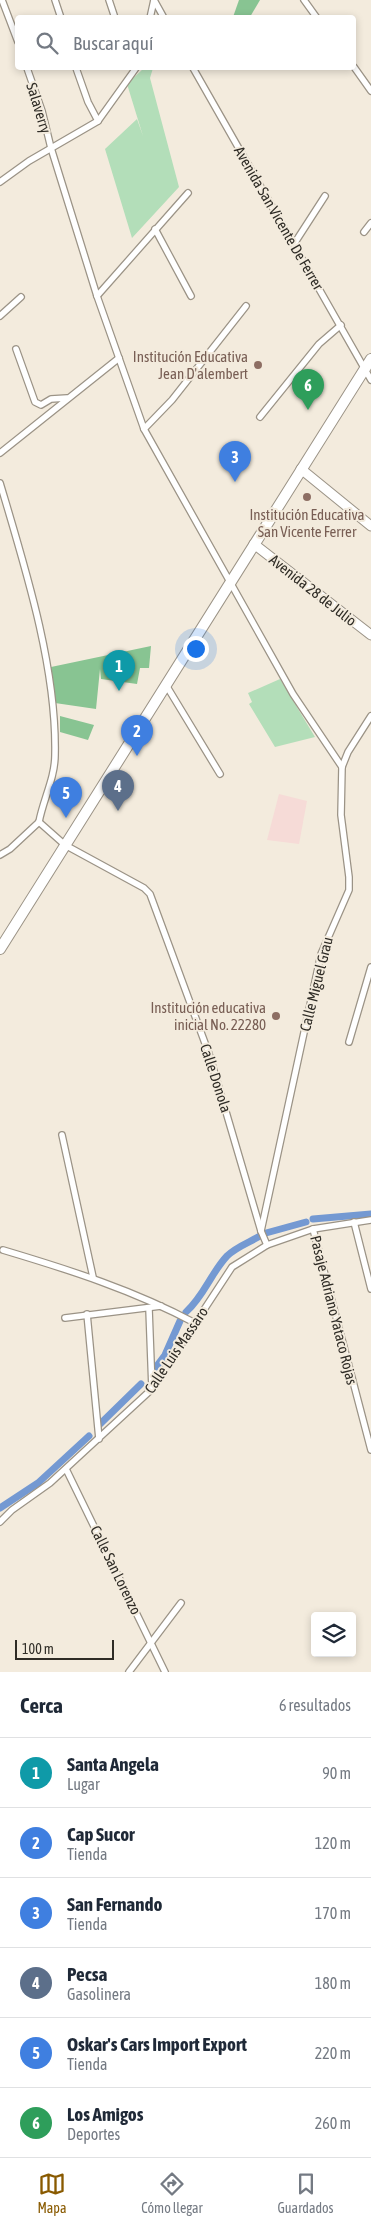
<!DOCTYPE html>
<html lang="es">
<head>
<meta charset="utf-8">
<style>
  body { margin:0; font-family:"Asap Condensed",sans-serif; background:#f2f2f3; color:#1f2937 }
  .controls { position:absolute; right:15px; bottom:15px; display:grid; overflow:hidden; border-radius:5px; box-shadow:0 2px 8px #0003 }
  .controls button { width:45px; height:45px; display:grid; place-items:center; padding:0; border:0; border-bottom:1px solid #e0e1e3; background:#fff; color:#1f2937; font:25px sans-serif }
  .scale { position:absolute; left:15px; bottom:12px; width:99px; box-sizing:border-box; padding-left:5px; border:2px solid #2f2c26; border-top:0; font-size:14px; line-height:18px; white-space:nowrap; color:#2f2c26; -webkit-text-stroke:4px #f3ebdd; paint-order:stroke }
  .you { position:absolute; left:195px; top:648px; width:18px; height:18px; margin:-12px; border:4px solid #fff; border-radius:50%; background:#1a73e8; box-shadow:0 0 0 8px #1a73e833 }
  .badge { display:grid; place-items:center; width:32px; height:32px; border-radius:50%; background:#895a00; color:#fff; font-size:16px; font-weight:700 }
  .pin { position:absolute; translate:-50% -41px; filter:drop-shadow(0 1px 2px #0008) }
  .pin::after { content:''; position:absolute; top:26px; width:18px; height:15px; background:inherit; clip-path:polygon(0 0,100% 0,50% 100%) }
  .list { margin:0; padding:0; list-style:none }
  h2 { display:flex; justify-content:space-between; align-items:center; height:65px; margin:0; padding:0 20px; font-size:21px }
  h2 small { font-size:16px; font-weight:400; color:#747a83 }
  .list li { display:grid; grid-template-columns:32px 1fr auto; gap:15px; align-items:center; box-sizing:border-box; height:70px; padding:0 20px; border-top:1px solid #e0e1e3 }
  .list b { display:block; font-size:19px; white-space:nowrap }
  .list p { margin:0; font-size:16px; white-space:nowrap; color:#747a83 }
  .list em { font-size:16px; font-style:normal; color:#747a83 }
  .icon { flex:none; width:28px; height:28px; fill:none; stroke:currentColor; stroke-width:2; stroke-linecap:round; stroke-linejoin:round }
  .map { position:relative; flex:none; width:371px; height:1672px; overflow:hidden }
  .search { position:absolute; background:#fff; box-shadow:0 2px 8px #0003; left:15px; right:15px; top:15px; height:55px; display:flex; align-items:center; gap:12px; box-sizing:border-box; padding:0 18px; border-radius:5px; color:#747a83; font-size:19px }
  .sheet { height:485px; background:#fff }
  nav { display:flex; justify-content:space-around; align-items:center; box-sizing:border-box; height:70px; border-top:1px solid #e0e1e3; background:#fff; font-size:14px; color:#747a83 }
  nav a { display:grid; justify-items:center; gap:2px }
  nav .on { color:#895a00 }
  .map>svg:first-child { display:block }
  .industrial { fill:#f6dbd7 }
  .green { fill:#b3deb9 }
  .forest { fill:#88c492 }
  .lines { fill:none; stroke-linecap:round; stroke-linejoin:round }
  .canal { stroke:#7499d2; stroke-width:7 }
  .minor-casing { stroke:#9b9386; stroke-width:8 }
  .secondary-casing { stroke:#9b9386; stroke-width:11 }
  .trunk-casing { stroke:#9b9386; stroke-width:12 }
  .minor { stroke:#fff; stroke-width:5.5 }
  .secondary { stroke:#fff; stroke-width:9 }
  .trunk { stroke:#fff; stroke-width:10 }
  .education-dot { fill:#8d6e63; stroke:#f3ebdd; stroke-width:2 }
  .labels { text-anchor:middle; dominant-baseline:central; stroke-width:4; stroke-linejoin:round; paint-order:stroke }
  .street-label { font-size:15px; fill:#2f2c26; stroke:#f3ebdd }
  .education-label { font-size:15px; fill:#785e54; stroke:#f3ebdd; text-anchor:end }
</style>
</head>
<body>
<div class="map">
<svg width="371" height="1672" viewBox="0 0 371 1672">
  <rect width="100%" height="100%" fill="#f3ebdd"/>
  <polygon class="industrial" points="279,794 307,801 299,844 267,840"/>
  <g class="green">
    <polygon points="144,68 153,68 150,78 179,187 132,238 105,149 137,119 143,136 127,84"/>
    <polygon points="280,679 315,737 275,747 249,704 252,702 248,693"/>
  </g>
  <g class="forest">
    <polygon points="239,0 260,0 250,17 233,17"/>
    <polygon points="151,646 149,668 140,668 137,684 101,679 100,669 96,709 55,703 51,667"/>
    <polygon points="60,716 94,725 88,740 60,732"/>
  </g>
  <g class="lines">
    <g class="canal">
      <polyline points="313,1219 371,1214"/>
      <polyline points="266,1233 306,1222"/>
      <path d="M186,1312C204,1296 211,1273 227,1256C236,1247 250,1242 260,1236"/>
      <polyline points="156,1367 165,1355 180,1321"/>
      <polyline points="98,1426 141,1384"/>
      <polyline points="0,1508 38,1483 89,1436"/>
    </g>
    <defs>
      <g id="minor">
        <polyline points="2,0 18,42"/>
        <polyline points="55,0 61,18"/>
        <polyline points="109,0 115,18"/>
        <polyline points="154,0 164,18"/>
        <polyline points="304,0 317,18"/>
        <polyline points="150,18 154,0"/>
        <polyline points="354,67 371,91"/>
        <polyline points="27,68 42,111 51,148 97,296 144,429 293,694 342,767"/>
        <polyline points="76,68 88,102 98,121"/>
        <polyline points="193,68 371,380"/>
        <polyline points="0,182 29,161 98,121 136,68"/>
        <polyline points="155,229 191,296"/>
        <polyline points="364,232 371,223"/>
        <polyline points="294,244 325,196"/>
        <polyline points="97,296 188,193"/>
        <polyline points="0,316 21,297"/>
        <polyline points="16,349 35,402 41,405 51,399 67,398"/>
        <polyline points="260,417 319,344 341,325"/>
        <polyline points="144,429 172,400 246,306"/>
        <polyline points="0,453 119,358"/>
        <path d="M0,483C25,567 57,668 55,755C55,778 43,800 39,822"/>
        <polyline points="166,685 220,774"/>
        <polyline points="39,822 65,845 144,888 150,894 209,1054 261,1231 267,1245"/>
        <polyline points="0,855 10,849 39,822"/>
        <polyline points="349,1042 371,967"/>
        <polyline points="62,1135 93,1277"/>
        <polyline points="354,1222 371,1289"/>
        <polyline points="313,1229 371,1450"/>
        <polyline points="261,1231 321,954 349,890 349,877 341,815 342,767 348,752 371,716"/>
        <path d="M3,1250C70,1270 133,1290 195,1323"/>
        <polyline points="149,1309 152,1389"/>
        <polyline points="87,1314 99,1439"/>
        <polyline points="65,1318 161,1306"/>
        <polyline points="66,1469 165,1672"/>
        <polyline points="0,1522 12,1510 50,1483 152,1389 232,1267 267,1245 313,1229 371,1220"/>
        <polyline points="129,1672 181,1603"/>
      </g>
      <g id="secondary">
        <polyline points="301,469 371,526"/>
        <polyline points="254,544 371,635"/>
      </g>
      <polyline id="trunk" points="0,949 371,359"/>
    </defs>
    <use href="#minor" class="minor-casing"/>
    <use href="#secondary" class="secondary-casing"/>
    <use href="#trunk" class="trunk-casing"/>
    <use href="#minor" class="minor"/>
    <use href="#secondary" class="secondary"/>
    <use href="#trunk" class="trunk"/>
  </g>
  <g class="education-dot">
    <circle cx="258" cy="365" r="5"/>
    <circle cx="307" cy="497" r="5"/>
    <circle cx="276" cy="1016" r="5"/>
  </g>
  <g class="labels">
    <g class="street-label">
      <text transform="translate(39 108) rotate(73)">Salaverry</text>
      <text transform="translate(279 218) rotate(60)">Avenida San Vicente De Ferrer</text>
      <text transform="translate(313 590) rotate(38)">Avenida 28 de Julio</text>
      <text transform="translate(316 984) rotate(-76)">Calle Miguel Grau</text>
      <text transform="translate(216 1078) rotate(72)">Calle Donola</text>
      <text transform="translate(334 1310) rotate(76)">Pasaje Adriano Yataco Rojas</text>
      <text transform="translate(176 1350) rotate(-56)">Calle Luis Massaro</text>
      <text transform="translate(116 1570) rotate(64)">Calle San Lorenzo</text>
    </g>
    <g class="education-label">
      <text x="248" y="356">Institución Educativa<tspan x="248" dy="17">Jean D'alembert</tspan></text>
      <text x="307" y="514" text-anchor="middle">Institución Educativa<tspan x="307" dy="17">San Vicente Ferrer</tspan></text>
      <text x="266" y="1007">Institución educativa<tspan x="266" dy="17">inicial No. 22280</tspan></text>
    </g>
  </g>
</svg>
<div class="controls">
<button><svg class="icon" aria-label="layers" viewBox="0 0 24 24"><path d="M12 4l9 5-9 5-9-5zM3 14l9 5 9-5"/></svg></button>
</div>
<div class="scale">100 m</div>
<div class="you"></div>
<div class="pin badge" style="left:119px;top:691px;background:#0f9aa8">1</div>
<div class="pin badge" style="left:137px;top:756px;background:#3f7fe0">2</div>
<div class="pin badge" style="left:235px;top:482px;background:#3f7fe0">3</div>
<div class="pin badge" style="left:118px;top:811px;background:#5c6f8a">4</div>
<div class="pin badge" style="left:66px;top:818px;background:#3f7fe0">5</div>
<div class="pin badge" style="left:308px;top:410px;background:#2e9e5b">6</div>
<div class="search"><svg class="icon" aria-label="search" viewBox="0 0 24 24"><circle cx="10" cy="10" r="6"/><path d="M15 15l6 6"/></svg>Buscar aquí</div>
</div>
<section class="sheet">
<h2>Cerca<small>6 resultados</small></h2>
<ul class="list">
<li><span class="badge" style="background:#0f9aa8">1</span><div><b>Santa Angela</b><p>Lugar</p></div><em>90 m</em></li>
<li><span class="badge" style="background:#3f7fe0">2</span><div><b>Cap Sucor</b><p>Tienda</p></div><em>120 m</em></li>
<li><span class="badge" style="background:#3f7fe0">3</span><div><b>San Fernando</b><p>Tienda</p></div><em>170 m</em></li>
<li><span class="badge" style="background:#5c6f8a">4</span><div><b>Pecsa</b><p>Gasolinera</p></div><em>180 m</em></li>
<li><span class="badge" style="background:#3f7fe0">5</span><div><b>Oskar's Cars Import Export</b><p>Tienda</p></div><em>220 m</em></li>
<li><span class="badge" style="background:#2e9e5b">6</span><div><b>Los Amigos</b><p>Deportes</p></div><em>260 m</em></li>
</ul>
</section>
<nav>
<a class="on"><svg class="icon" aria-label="map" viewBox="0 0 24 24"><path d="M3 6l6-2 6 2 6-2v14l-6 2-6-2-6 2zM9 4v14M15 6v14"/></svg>Mapa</a>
<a><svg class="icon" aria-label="directions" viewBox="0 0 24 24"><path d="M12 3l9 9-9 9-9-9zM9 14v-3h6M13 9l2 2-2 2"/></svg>Cómo llegar</a>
<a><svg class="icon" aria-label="saved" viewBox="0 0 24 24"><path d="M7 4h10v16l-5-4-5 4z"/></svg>Guardados</a>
</nav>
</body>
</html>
